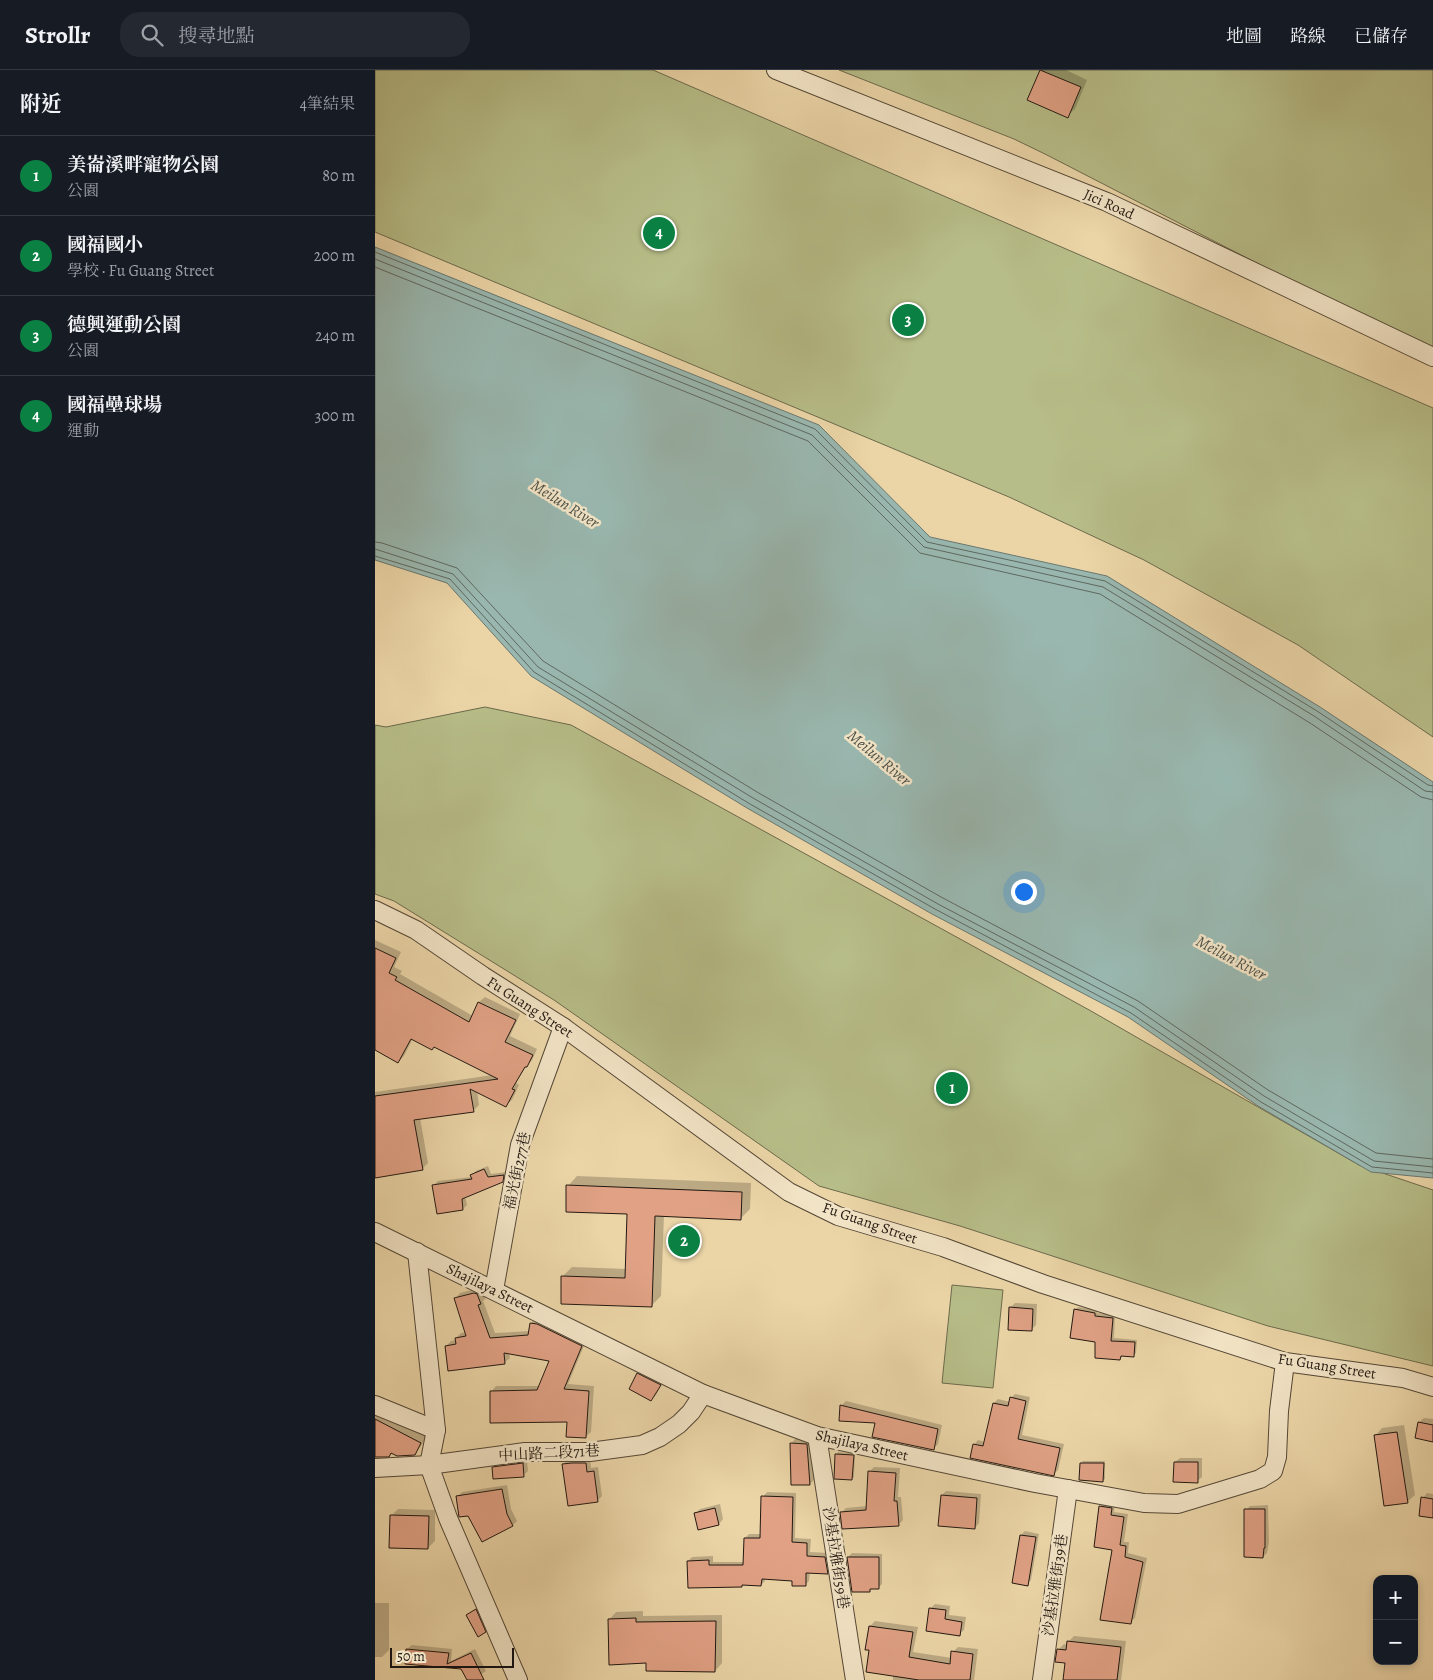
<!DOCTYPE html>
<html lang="zh-TW">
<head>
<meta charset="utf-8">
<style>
  body { margin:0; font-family:Alegreya,"Noto Serif TC",serif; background:#242831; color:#f1f3f6 }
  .controls { position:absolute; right:15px; bottom:15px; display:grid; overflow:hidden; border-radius:10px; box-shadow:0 2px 8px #0003 }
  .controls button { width:45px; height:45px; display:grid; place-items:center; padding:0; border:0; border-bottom:1px solid #363941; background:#171b24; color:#f1f3f6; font:25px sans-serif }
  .scale { position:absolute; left:15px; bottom:12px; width:124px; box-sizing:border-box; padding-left:5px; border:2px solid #221811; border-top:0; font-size:14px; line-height:18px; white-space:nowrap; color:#221811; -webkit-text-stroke:4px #f2e4c6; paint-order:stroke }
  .you { position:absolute; left:648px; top:821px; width:18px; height:18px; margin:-12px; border:4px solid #fff; border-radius:50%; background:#1a73e8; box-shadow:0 0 0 8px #1a73e833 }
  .badge { display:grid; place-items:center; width:32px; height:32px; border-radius:50%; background:#0b8043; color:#fff; font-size:16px; font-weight:700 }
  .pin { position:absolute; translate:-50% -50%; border:2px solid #fff; box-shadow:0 1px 5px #0006 }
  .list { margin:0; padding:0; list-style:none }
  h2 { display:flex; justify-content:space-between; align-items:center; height:65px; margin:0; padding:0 20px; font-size:21px }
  h2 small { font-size:16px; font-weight:400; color:#9ea1a6 }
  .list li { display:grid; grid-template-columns:32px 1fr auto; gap:15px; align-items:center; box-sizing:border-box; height:80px; padding:0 20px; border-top:1px solid #363941 }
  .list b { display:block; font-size:19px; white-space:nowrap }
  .list p { margin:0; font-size:16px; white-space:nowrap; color:#9ea1a6 }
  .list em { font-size:16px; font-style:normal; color:#9ea1a6 }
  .icon { flex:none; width:28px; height:28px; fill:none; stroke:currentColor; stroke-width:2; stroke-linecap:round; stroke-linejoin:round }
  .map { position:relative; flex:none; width:1058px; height:1610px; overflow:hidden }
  header { display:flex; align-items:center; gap:30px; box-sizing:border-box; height:70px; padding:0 25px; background:#171b24; border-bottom:1px solid #363941 }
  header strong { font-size:24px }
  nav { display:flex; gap:28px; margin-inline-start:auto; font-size:18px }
  .search { width:350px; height:45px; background:#242831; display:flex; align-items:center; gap:12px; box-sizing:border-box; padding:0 18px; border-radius:20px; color:#9ea1a6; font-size:19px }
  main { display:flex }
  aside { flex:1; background:#171b24 }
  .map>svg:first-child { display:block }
  .green { fill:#b7bd88; stroke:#6c6a4c }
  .water { fill:#99b7af; stroke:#697770 }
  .shadow { fill:#0003 }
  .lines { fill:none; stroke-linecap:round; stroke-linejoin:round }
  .shore { stroke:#5e6860; stroke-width:1 }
  .building { fill:#e0a184; stroke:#221811 }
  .minor-casing { stroke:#544736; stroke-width:20 }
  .minor { stroke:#f2e4c6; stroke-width:18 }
  .labels { text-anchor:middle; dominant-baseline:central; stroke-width:5; stroke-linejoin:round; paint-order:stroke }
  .street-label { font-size:15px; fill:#221811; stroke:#f2e4c6 }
  .water-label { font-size:16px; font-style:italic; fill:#4c5048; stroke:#f2e4c6 }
</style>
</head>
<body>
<header>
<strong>Strollr</strong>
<div class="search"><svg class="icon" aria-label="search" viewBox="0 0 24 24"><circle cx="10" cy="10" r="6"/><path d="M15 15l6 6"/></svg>搜尋地點</div>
<nav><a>地圖</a><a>路線</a><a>已儲存</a></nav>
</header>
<main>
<aside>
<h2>附近<small>4筆結果</small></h2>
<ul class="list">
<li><span class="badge">1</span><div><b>美崙溪畔寵物公園</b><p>公園</p></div><em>80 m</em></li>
<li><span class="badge">2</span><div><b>國福國小</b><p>學校 · Fu Guang Street</p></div><em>200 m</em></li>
<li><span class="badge">3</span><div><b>德興運動公園</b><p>公園</p></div><em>240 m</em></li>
<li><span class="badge">4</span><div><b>國福壘球場</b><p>運動</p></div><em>300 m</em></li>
</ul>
</aside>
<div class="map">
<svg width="1058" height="1610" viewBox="0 0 1058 1610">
  <rect width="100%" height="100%" fill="#ebd5a7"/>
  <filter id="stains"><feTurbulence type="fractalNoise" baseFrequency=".004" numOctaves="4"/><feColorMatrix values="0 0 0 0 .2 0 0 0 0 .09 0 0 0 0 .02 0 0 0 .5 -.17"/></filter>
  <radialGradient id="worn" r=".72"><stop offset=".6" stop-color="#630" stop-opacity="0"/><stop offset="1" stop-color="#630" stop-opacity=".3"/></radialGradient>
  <g class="green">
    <polygon points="0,0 278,0 1058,338 1058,667 923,575 769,490 634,427 0,162"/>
    <polygon points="464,0 1058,0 1058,284 672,85 639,69"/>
    <polygon points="110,637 196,655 716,941 984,1095 1058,1120 1058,1296 893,1256 585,1156 444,1116 179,930 19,831 0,824 0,655 11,657"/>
    <polygon points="577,1215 628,1220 618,1318 567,1313"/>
  </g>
  <polygon class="water" points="0,177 444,355 555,467 732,506 945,637 1058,712 1058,1108 996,1102 883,1036 753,947 557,844 372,738 156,606 72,513 0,490"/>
  <g class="shadow">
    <polygon points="666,0 691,0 712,10 700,39 692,46 653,29"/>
    <polygon points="0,870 26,882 19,897 27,901 25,904 98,946 104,932 110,927 145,944 135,966 162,979 157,990 151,996 141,1013 144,1015 137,1030 131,1035 102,1021 104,1035 98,1041 45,1048 53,1093 47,1099 0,1106 0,1022 118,1005 59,976 38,968 29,986 23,992 0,979"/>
    <polygon points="113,1096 116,1104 132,1102 131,1106 127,1111 90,1126 92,1135 88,1139 59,1115 63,1111 97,1107 97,1105 101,1101"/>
    <polygon points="202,1106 376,1113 375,1139 366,1148 289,1145 286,1226 276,1236 188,1206 197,1197 252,1199 254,1143 193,1116"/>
    <polygon points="105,1218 107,1219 111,1228 108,1231 120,1263 155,1261 156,1253 161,1248 211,1271 193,1314 219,1316 216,1362 210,1367 194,1351 116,1322 121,1316 165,1316 176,1290 134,1283 135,1288 129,1293 71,1276 76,1271 81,1270 81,1268 86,1263 91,1262 80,1229 85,1223"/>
    <polygon points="640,1233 662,1234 661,1255 656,1260 635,1238"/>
    <polygon points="703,1237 722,1240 722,1243 740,1245 739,1268 762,1270 761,1283 758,1286 748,1285 745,1288 721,1271 700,1240"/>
    <polygon points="268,1300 289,1310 281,1325 276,1330 263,1304"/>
    <polygon points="640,1324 655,1327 647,1365 689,1374 683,1400 679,1404 599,1375 603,1370 610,1372 619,1333 623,1329 635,1332 636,1328"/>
    <polygon points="471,1331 567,1355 563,1374 558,1379 502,1352 466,1349 467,1335"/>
    <polygon points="0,1338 52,1365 46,1376 39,1384 17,1382 14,1385 0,1386"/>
    <polygon points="1049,1348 1058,1349 1058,1372 1041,1367 1044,1352"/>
    <polygon points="1029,1355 1040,1425 1032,1432 1000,1366 1007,1358"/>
    <polygon points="420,1369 437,1370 439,1410 435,1414 416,1374"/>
    <polygon points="463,1382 480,1384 479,1407 477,1409 461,1384"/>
    <polygon points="805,1388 827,1388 827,1407 822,1411 800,1392"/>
    <polygon points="215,1389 216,1398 223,1397 227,1426 222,1431 188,1394 193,1390"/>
    <polygon points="152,1390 153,1401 148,1406 118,1398 123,1393"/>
    <polygon points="708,1391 730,1391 730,1409 728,1411 706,1393"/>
    <polygon points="499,1397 525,1398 523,1427 526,1427 528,1450 523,1455 466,1443 471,1438 492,1436 494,1402"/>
    <polygon points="132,1415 136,1439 142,1451 138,1455 82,1427 87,1422"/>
    <polygon points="571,1421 606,1424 604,1453 600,1458 567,1425"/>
    <polygon points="392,1422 421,1423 420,1468 436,1469 435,1482 454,1483 456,1498 452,1502 435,1502 434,1511 430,1515 419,1510 390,1508 390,1511 386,1515 313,1491 317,1487 338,1486 338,1492 369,1492 370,1468 374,1464 387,1464 388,1427"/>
    <polygon points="1052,1423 1058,1424 1058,1447 1045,1445 1048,1428"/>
    <polygon points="730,1432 740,1434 739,1442 753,1444 749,1472 754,1472 753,1483 772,1488 760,1548 755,1552 738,1479 720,1476 726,1436"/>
    <polygon points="345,1434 348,1449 344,1454 320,1444 325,1439"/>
    <polygon points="893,1435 894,1472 892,1483 888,1487 871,1440 875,1436"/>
    <polygon points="23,1439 60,1440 60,1471 53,1478 16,1446"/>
    <polygon points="650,1461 664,1464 656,1510 652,1514 639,1512 646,1465"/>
    <polygon points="477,1483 507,1484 507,1514 503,1518 497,1518 494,1521 478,1520 473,1487"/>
    <polygon points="0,1533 14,1533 14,1580 7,1587 0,1587"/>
    <polygon points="560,1534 575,1536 574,1545 591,1547 589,1560 584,1564 555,1539"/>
    <polygon points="106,1536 115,1557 110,1561 92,1545"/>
    <polygon points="268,1541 268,1546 347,1545 347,1593 340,1601 273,1592 234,1550 241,1542"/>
    <polygon points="500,1551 543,1557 538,1582 577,1588 578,1582 583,1577 603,1579 599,1610 518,1610 518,1605 495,1579 495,1556"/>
    <polygon points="699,1566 751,1571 746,1610 689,1610 691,1592 683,1580 689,1574 693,1575 693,1572"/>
    <polygon points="37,1575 77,1579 76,1591 100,1579 111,1601 98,1610 93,1610 87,1598 31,1593 32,1579"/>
  </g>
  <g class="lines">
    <g class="shore">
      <polyline points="0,182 440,359 552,472 730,511 942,641 1053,715 1058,716"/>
      <polyline points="0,189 437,365 549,477 728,517 939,646 1050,721 1058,722"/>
      <polyline points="0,197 433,371 545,483 725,524 935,653 1046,727 1058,730"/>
      <polyline points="0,472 7,473 82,498 168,591 382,722 566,827 763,931 893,1020 1001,1083 1058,1089"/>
      <polyline points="0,479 78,504 163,597 378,728 563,834 759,937 889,1026 999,1091 1058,1097"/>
      <polyline points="0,486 75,509 159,602 375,734 560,839 756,943 886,1032 997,1097 1058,1103"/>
    </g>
  </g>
  <g class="building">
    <polygon points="665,0 706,17 693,48 652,30"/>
    <polygon points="0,878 21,888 14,903 22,907 20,910 94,952 103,932 141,950 130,972 158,985 152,997 150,997 137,1019 140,1020 131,1037 95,1019 99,1042 39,1050 48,1100 0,1108 0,1026 123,1009 59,977 57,980 36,969 23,993 0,980"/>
    <polygon points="109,1099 113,1107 129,1105 128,1112 87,1129 88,1140 62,1144 57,1115 97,1109 95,1105"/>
    <polygon points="191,1115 367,1122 366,1150 280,1146 277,1237 186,1234 186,1206 250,1208 252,1144 191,1142"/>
    <polygon points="99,1223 102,1224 106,1234 103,1235 115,1268 153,1265 155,1253 162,1254 207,1276 189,1319 214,1321 211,1368 191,1367 192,1352 115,1353 115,1321 162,1320 174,1291 129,1283 130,1294 73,1301 70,1276 81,1274 80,1268 91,1266 79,1228"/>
    <polygon points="634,1237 658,1239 657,1261 633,1260"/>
    <polygon points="699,1239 720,1243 720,1246 738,1248 736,1271 760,1272 759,1287 746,1286 745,1290 720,1288 720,1272 695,1268"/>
    <polygon points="262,1303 286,1315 276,1331 254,1319"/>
    <polygon points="635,1327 651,1331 643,1369 685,1378 679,1406 595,1388 598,1374 608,1376 618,1333 633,1336"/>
    <polygon points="465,1335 563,1359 559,1380 497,1367 500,1353 464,1351"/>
    <polygon points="0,1349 46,1373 40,1385 22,1386 16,1383 14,1387 0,1387"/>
    <polygon points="1043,1352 1058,1355 1058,1372 1040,1368"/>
    <polygon points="1022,1362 1033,1433 1009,1436 999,1365"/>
    <polygon points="415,1373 432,1374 435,1415 416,1415"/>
    <polygon points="460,1384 479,1385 477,1410 459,1409"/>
    <polygon points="799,1392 823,1392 823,1413 798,1412"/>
    <polygon points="148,1393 149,1407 118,1409 117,1397"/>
    <polygon points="197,1393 211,1393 212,1402 219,1401 223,1432 193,1436 187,1394"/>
    <polygon points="705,1393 729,1393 728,1412 704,1410"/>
    <polygon points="493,1401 521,1403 519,1431 522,1431 524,1456 467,1459 465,1442 491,1440"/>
    <polygon points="127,1419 132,1444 138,1456 107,1472 93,1446 84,1447 81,1426"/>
    <polygon points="566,1425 602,1428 600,1459 563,1456"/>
    <polygon points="386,1426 418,1427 417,1472 432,1473 432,1486 450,1487 453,1504 431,1503 431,1516 417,1516 417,1511 387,1509 386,1516 367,1515 367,1517 313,1518 312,1491 334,1490 334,1495 368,1495 369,1468 385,1468"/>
    <polygon points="1046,1427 1058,1429 1058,1448 1044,1446"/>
    <polygon points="724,1436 737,1438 736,1445 749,1447 745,1475 751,1476 750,1487 768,1492 756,1554 725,1550 737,1480 719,1477"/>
    <polygon points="340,1438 344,1455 323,1460 319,1443"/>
    <polygon points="869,1439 890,1439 890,1478 889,1478 888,1488 869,1487"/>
    <polygon points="15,1445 54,1446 53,1479 14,1478"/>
    <polygon points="645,1465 661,1467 653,1516 637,1513"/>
    <polygon points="472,1487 504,1487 504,1519 495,1519 495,1522 477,1522"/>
    <polygon points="554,1538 571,1540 570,1549 587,1552 585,1566 551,1561"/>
    <polygon points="101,1539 111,1562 103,1567 91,1545"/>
    <polygon points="261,1548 261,1552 341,1551 340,1602 271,1601 271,1593 234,1595 233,1549"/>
    <polygon points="494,1556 538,1562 534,1587 575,1594 576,1581 598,1584 595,1610 544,1610 491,1602 494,1580 490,1580"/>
    <polygon points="692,1571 746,1577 742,1610 688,1610 690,1593 680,1592 682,1579 691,1580"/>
    <polygon points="31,1579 74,1583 72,1594 96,1583 109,1610 92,1610 86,1599 30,1594"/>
  </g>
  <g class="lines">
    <defs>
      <g id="minor">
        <polyline points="401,0 732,132 1058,287"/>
        <polyline points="0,840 41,860 108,906 188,957 414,1122 463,1146 568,1177 668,1214 910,1292 1028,1308 1058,1317"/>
        <polyline points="0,1162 328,1324 442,1366 660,1413 769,1433 803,1434 885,1409 898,1401 902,1387 904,1341 910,1292"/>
        <polyline points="42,1182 61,1360 54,1395 73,1448 143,1610"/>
        <polyline points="119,1220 145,1075 188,957"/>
        <polyline points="0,1335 61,1360"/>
        <polyline points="442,1366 480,1610"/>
        <polyline points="0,1398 54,1395 150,1382 215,1382 267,1375 285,1367 304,1354 316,1342 328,1324"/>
        <polyline points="667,1610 693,1419"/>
      </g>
    </defs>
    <use href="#minor" class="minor-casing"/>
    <use href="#minor" class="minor"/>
  </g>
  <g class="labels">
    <g class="street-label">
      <text transform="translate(734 134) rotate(24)">Jici Road</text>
      <text transform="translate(155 937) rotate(33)">Fu Guang Street</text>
      <text transform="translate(142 1101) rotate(-78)">福光街277巷</text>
      <text transform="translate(495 1153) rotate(19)">Fu Guang Street</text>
      <text transform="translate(115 1218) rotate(26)">Shajilaya Street</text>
      <text transform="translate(952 1296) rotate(9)">Fu Guang Street</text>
      <text transform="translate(487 1375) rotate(13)">Shajilaya Street</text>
      <text transform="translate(174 1383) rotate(-3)">中山路二段71巷</text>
      <text transform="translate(461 1488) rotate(81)">沙基拉雅街59巷</text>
      <text transform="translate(680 1515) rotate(-82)">沙基拉雅街39巷</text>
    </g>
    <g class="water-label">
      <text transform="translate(190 434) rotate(32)">Meilun River</text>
      <text transform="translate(504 688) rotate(40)">Meilun River</text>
      <text transform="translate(856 888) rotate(28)">Meilun River</text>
    </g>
  </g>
  <rect width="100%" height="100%" filter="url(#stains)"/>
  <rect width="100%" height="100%" fill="url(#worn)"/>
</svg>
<div class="controls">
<button>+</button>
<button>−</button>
</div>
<div class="scale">50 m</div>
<div class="you"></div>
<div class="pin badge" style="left:577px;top:1018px">1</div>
<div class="pin badge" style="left:309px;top:1171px">2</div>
<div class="pin badge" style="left:533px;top:250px">3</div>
<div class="pin badge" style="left:284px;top:163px">4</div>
</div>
</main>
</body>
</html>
